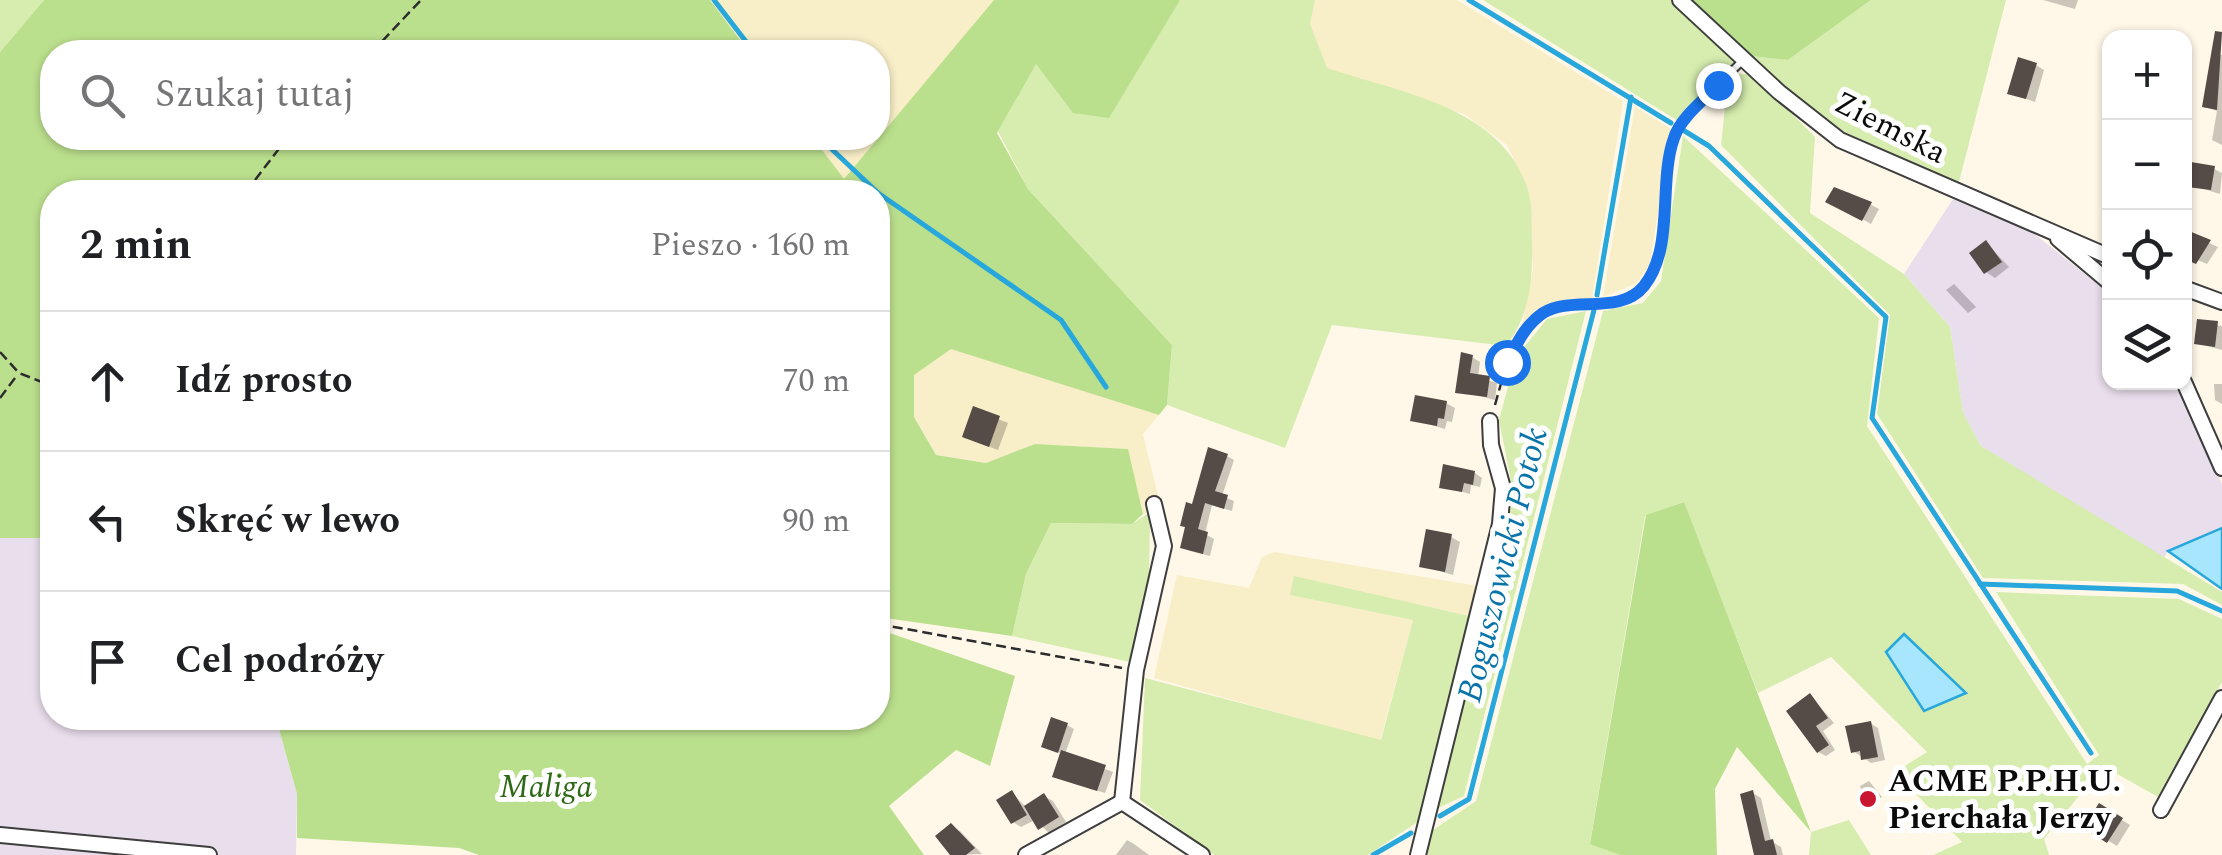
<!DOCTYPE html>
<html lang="pl">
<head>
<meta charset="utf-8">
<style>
  body { margin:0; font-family:Spectral,serif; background:#f6f6f6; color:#202124 }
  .controls { position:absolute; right:30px; top:30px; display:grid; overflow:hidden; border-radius:20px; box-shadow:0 2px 8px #0004 }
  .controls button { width:90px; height:90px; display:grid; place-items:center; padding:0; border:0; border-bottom:2px solid #e0e0e0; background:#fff; color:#202124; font:50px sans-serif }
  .stop { position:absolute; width:30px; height:30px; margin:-22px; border:8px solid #1a73e8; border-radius:50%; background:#fff }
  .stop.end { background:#1a73e8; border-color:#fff; box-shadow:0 2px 10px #0008 }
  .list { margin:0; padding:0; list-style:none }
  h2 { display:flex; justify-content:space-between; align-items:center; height:130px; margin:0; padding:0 40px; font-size:42px }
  h2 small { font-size:32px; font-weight:400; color:#757577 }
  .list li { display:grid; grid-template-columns:65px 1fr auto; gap:30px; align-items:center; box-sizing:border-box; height:140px; padding:0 40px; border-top:2px solid #e0e0e0 }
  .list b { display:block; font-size:38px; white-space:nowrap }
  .list em { font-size:32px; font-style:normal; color:#757577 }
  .icon { flex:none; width:55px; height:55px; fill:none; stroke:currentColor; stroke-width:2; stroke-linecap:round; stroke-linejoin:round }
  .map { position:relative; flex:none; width:2222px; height:855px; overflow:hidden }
  .search { position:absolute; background:#fff; box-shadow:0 2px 8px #0004; left:40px; top:40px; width:850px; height:110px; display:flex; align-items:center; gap:25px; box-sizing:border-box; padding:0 35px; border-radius:40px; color:#757577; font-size:38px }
  .panel { position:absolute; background:#fff; box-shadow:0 2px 8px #0004; left:40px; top:180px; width:850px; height:550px; border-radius:40px }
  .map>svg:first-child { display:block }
  .industrial { fill:#e9deec }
  .farmland { fill:#f8eec7 }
  .green { fill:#d6edaf }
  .forest { fill:#bbe08d }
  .water { fill:#a8e6fd; stroke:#27a7db; stroke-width:2.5 }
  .shadow { fill:#0003 }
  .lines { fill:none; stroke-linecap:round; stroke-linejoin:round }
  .stream { stroke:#27a7db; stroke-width:5 }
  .building { fill:#554b47 }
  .lane-casing { stroke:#3e3e3e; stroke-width:10 }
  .street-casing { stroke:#3e3e3e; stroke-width:18 }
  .path { stroke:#2d2d2d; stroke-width:2.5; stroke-dasharray:10 5; stroke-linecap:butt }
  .lane { stroke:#fff; stroke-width:6 }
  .street { stroke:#fff; stroke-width:14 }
  .route { stroke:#1a73e8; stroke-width:12 }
  .poi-dot { fill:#c91631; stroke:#fff; stroke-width:4 }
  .labels { text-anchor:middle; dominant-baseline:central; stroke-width:10; stroke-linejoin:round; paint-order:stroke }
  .street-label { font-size:32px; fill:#0b0b0b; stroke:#fff }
  .poi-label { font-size:32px; font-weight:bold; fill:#0b0b0b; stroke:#fff; text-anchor:start }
  .park-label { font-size:32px; font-style:italic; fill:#306916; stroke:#fff }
  .water-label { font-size:35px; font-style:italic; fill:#0974a9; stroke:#fff }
</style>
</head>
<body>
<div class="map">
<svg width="2222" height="855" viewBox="0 0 2222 855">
  <rect width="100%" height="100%" fill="#fff8e9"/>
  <g class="industrial">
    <polygon points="1953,199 2032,232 2109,293 2110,382 2176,383 2222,484 2222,528 2168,551 2163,559 1981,446 1963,414 1950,327 1904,274"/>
    <polygon points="0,538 52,538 52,718 276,718 297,794 296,855 0,855"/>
  </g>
  <g class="farmland">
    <polygon points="710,0 994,0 844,180 813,138 878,138 878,52 749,52"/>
    <polygon points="1315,0 1457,0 1623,101 1592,299 1568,299 1544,306 1522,325 1533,270 1529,192 1507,145 1464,114 1326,68 1310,24"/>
    <polygon points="1635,107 1671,129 1650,263 1637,283 1603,297"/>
    <polygon points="951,348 1159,415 1143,434 1159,500 1150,512 1143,514 1127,449 1035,444 987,463 936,455 914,417 914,374"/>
    <polygon points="1274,552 1478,586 1469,616 1294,577 1291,595 1413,620 1380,741 1154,678 1177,575 1249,588 1262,557"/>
  </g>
  <g class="green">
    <polygon points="0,0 44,0 0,52"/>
    <path d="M1160,0H1315L1310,24L1327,68C1400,93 1502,106 1528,190C1533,206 1531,227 1532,244C1533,281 1529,317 1506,346L1332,325L1285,448L1167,405L1172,345L1028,189L998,131L1036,63L1072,111Z"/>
    <polygon points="1483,0 1675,0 1734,61 1678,121"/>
    <polygon points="1871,0 2006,0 1959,182 1840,133 1750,56 1788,60"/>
    <polygon points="1735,74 1752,74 1815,137 1810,213 1904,274 1950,327 1963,413 1981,446 2222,592 2222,605 2183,584 1983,578 1877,414 1890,315 1721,145 1727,88"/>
    <polygon points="1683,136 1879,318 1867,426 2087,764 2099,755 1996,592 2179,599 2222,619 2222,682 2158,797 2103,766 2044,839 2049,855 1933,855 1962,842 1895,772 1927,752 1831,657 1758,693 1683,502 1645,516 1590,843 1620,855 1426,855 1433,830 1476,801 1603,311 1643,303 1661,281"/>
    <polygon points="1586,311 1464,796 1438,808 1514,496 1499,420 1516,357 1547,319"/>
    <polygon points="1150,512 1149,579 1130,662 1012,636 1026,574 1051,523 1132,524"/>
    <polygon points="1294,576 1469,616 1419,821 1368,855 1214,855 1140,800 1145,678 1381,740 1413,620 1290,595"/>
    <polygon points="1849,820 1871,855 1809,855 1811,832"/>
  </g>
  <g class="forest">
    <polygon points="44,0 710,0 749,52 52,52 52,138 813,138 844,179 994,0 1180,0 1109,118 1073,113 1036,64 997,133 1028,189 1172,345 1167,405 1159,415 951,349 914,375 914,417 936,455 986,463 1035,444 1128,449 1143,514 1132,524 1051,523 1026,574 1012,636 878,617 878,192 52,192 52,538 0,538 0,52"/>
    <polygon points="1693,0 1871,0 1788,60 1750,56"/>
    <polygon points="1684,502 1811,832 1737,747 1715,789 1717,855 1620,855 1590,844 1646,515"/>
    <polygon points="878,629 1015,676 990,766 956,750 889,806 924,855 479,855 459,848 297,838 297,794 276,718 878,718"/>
  </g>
  <g class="water">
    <polygon points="2222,528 2222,589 2168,551"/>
    <polygon points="1904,634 1966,693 1924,711 1886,652"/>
  </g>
  <g class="shadow">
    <polygon points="2043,0 2078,0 2075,9"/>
    <polygon points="2214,54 2222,55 2222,145 2212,140 2217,111 2205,106"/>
    <polygon points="2036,65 2044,70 2035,102 2010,93"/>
    <polygon points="2214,169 2222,173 2220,194 2190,185"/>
    <polygon points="1848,192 1879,209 1871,224 1829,201"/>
    <polygon points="2187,233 2218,247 2207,264 2184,254"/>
    <polygon points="1986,243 2009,267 1995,278 1986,272"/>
    <polygon points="1954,284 1976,307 1968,313 1946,290"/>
    <polygon points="2199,322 2222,326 2222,350 2196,343"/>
    <polygon points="1472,357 1480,362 1478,377 1497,383 1495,400 1458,391"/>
    <polygon points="2214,384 2222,384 2222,404 2215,400"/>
    <polygon points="1446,403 1455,408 1452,422 1447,421 1445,429 1413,420"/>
    <polygon points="975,410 1008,423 998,450 974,441"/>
    <polygon points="1227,456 1234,460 1222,496 1234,501 1232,511 1212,505 1205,534 1214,539 1210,556 1190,551 1182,547 1188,506 1193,507"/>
    <polygon points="1475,473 1482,478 1480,487 1471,485 1470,494 1442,486"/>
    <polygon points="1451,537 1460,542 1453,575 1422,566"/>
    <polygon points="1811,696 1834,723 1823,731 1835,750 1826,756 1818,752"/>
    <polygon points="1870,723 1878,728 1885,760 1871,763 1853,751"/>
    <polygon points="1067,725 1074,729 1065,754 1113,772 1105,793 1063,780 1063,754 1051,750"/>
    <polygon points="1869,781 1882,797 1867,806 1860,786"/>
    <polygon points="1012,793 1026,807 1044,796 1053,801 1066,822 1049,833 1035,820 1021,827 1013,822"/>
    <polygon points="1753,793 1761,798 1771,841 1781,847 1783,855 1757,855"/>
    <polygon points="2100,806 2130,825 2117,846 2086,827"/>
    <polygon points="951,826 960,831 982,854 953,855"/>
    <polygon points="1127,840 1134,844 1149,855 1116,855"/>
  </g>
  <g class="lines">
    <g class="stream">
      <polyline points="714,0 754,52"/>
      <polyline points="1469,0 1671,123"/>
      <polyline points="1683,130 1709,146 1886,317 1872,418 2091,753"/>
      <polyline points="820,138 877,192"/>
      <polyline points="878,193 1061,320 1106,387"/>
      <polyline points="1597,295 1631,97"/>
      <polyline points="1980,584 2177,591 2222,611"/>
      <polyline points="1440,816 1469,799 1594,310"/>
      <polyline points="1373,855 1411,833"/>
    </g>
  </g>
  <g class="building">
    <polygon points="2215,31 2222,32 2217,110 2202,107"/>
    <polygon points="2018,57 2037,63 2026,99 2007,94"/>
    <polygon points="2191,162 2215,166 2211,190 2187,187"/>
    <polygon points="1834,187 1872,202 1862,221 1825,202"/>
    <polygon points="2184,229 2211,240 2196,264 2184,259"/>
    <polygon points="1986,240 2002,262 1984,274 1969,253"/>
    <polygon points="2197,319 2218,321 2215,347 2194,344"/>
    <polygon points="1461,352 1473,355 1470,373 1490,376 1487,397 1455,393"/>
    <polygon points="1415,395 1447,401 1444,419 1438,418 1437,426 1410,421"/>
    <polygon points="973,406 1000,416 989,447 962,437"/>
    <polygon points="1208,447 1228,454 1215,491 1228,495 1224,509 1205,503 1198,529 1208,532 1203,554 1180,548 1185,527 1180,526 1186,502 1192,504"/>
    <polygon points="1443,464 1475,471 1473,485 1464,483 1462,492 1439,488"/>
    <polygon points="1426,529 1452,534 1445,572 1419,567"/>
    <polygon points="1810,693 1828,718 1816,726 1829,745 1817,753 1786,711"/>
    <polygon points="1051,717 1068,723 1058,753 1041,747"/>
    <polygon points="1871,721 1878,757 1861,760 1860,751 1851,753 1845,726"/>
    <polygon points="1061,750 1106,765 1097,791 1052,777"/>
    <polygon points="1012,790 1027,815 1011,824 996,800"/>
    <polygon points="1753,790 1765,841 1773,839 1777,855 1754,855 1740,794"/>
    <polygon points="1044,793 1059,817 1038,830 1024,806"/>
    <polygon points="2099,803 2123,818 2107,843 2083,828"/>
    <polygon points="951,823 975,848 966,855 950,855 935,836"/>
  </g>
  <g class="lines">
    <defs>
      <polyline id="lane" points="1718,85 1742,61"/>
      <g id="street">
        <polyline points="1680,0 1779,92 1840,140 2110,257"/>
        <polyline points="2058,239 2110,283"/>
        <polyline points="2184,288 2222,302"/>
        <polyline points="2184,382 2222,468"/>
        <polyline points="1122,802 1136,670 1164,546 1154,504"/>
        <polyline points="2161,810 2222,698"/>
        <polyline points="0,835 209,855"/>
        <polyline points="1026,855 1122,802 1202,855"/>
        <polyline points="1418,855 1500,524 1503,488 1491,445 1490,421"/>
      </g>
    </defs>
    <use href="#lane" class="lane-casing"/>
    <use href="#street" class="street-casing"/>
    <g class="path">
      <polyline points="372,52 421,0"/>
      <polyline points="246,192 287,138"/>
      <polyline points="0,352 19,373 52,386"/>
      <polyline points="0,398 18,374"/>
      <path d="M1495,405C1519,318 1523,313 1612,302C1624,300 1637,296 1645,285C1675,244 1656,181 1674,136C1681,120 1698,107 1709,95"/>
      <polyline points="878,624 1122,668"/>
    </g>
    <use href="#lane" class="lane"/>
    <use href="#street" class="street"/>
  </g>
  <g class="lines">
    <path class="route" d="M1507,362C1517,344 1525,325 1543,313C1572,295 1620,316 1644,286C1675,247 1658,182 1674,138C1680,118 1704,100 1718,85"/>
  </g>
  <circle class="poi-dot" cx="1868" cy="799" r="10"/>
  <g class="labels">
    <g class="street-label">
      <text transform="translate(1890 128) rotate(27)">Ziemska</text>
    </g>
    <g class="poi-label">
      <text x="1888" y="781">ACME P.P.H.U.<tspan x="1888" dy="37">Pierchała Jerzy</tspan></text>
    </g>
    <g class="park-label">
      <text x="546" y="787">Maliga</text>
    </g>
    <g class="water-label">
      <text transform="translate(1503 565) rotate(-76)">Boguszowicki Potok</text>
    </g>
  </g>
</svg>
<div class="controls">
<button>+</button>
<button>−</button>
<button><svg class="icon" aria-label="locate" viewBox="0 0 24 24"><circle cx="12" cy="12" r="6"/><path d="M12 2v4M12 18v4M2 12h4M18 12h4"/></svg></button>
<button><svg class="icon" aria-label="layers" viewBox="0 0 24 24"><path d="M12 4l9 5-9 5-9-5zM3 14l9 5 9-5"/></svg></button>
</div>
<div class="stop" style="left:1507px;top:362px"></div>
<div class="stop end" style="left:1718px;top:85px"></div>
<div class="search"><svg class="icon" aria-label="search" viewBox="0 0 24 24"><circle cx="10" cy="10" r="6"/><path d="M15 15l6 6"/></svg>Szukaj tutaj</div>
<section class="panel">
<h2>2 min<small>Pieszo · 160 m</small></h2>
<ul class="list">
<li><svg class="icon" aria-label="ahead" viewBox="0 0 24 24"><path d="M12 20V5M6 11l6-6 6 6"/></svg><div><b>Idź prosto</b></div><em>70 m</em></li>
<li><svg class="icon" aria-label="left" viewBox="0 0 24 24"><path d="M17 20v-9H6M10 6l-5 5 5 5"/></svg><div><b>Skręć w lewo</b></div><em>90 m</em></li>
<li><svg class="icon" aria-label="arrive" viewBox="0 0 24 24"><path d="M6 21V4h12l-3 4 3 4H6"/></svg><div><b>Cel podróży</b></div></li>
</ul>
</section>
</div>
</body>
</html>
